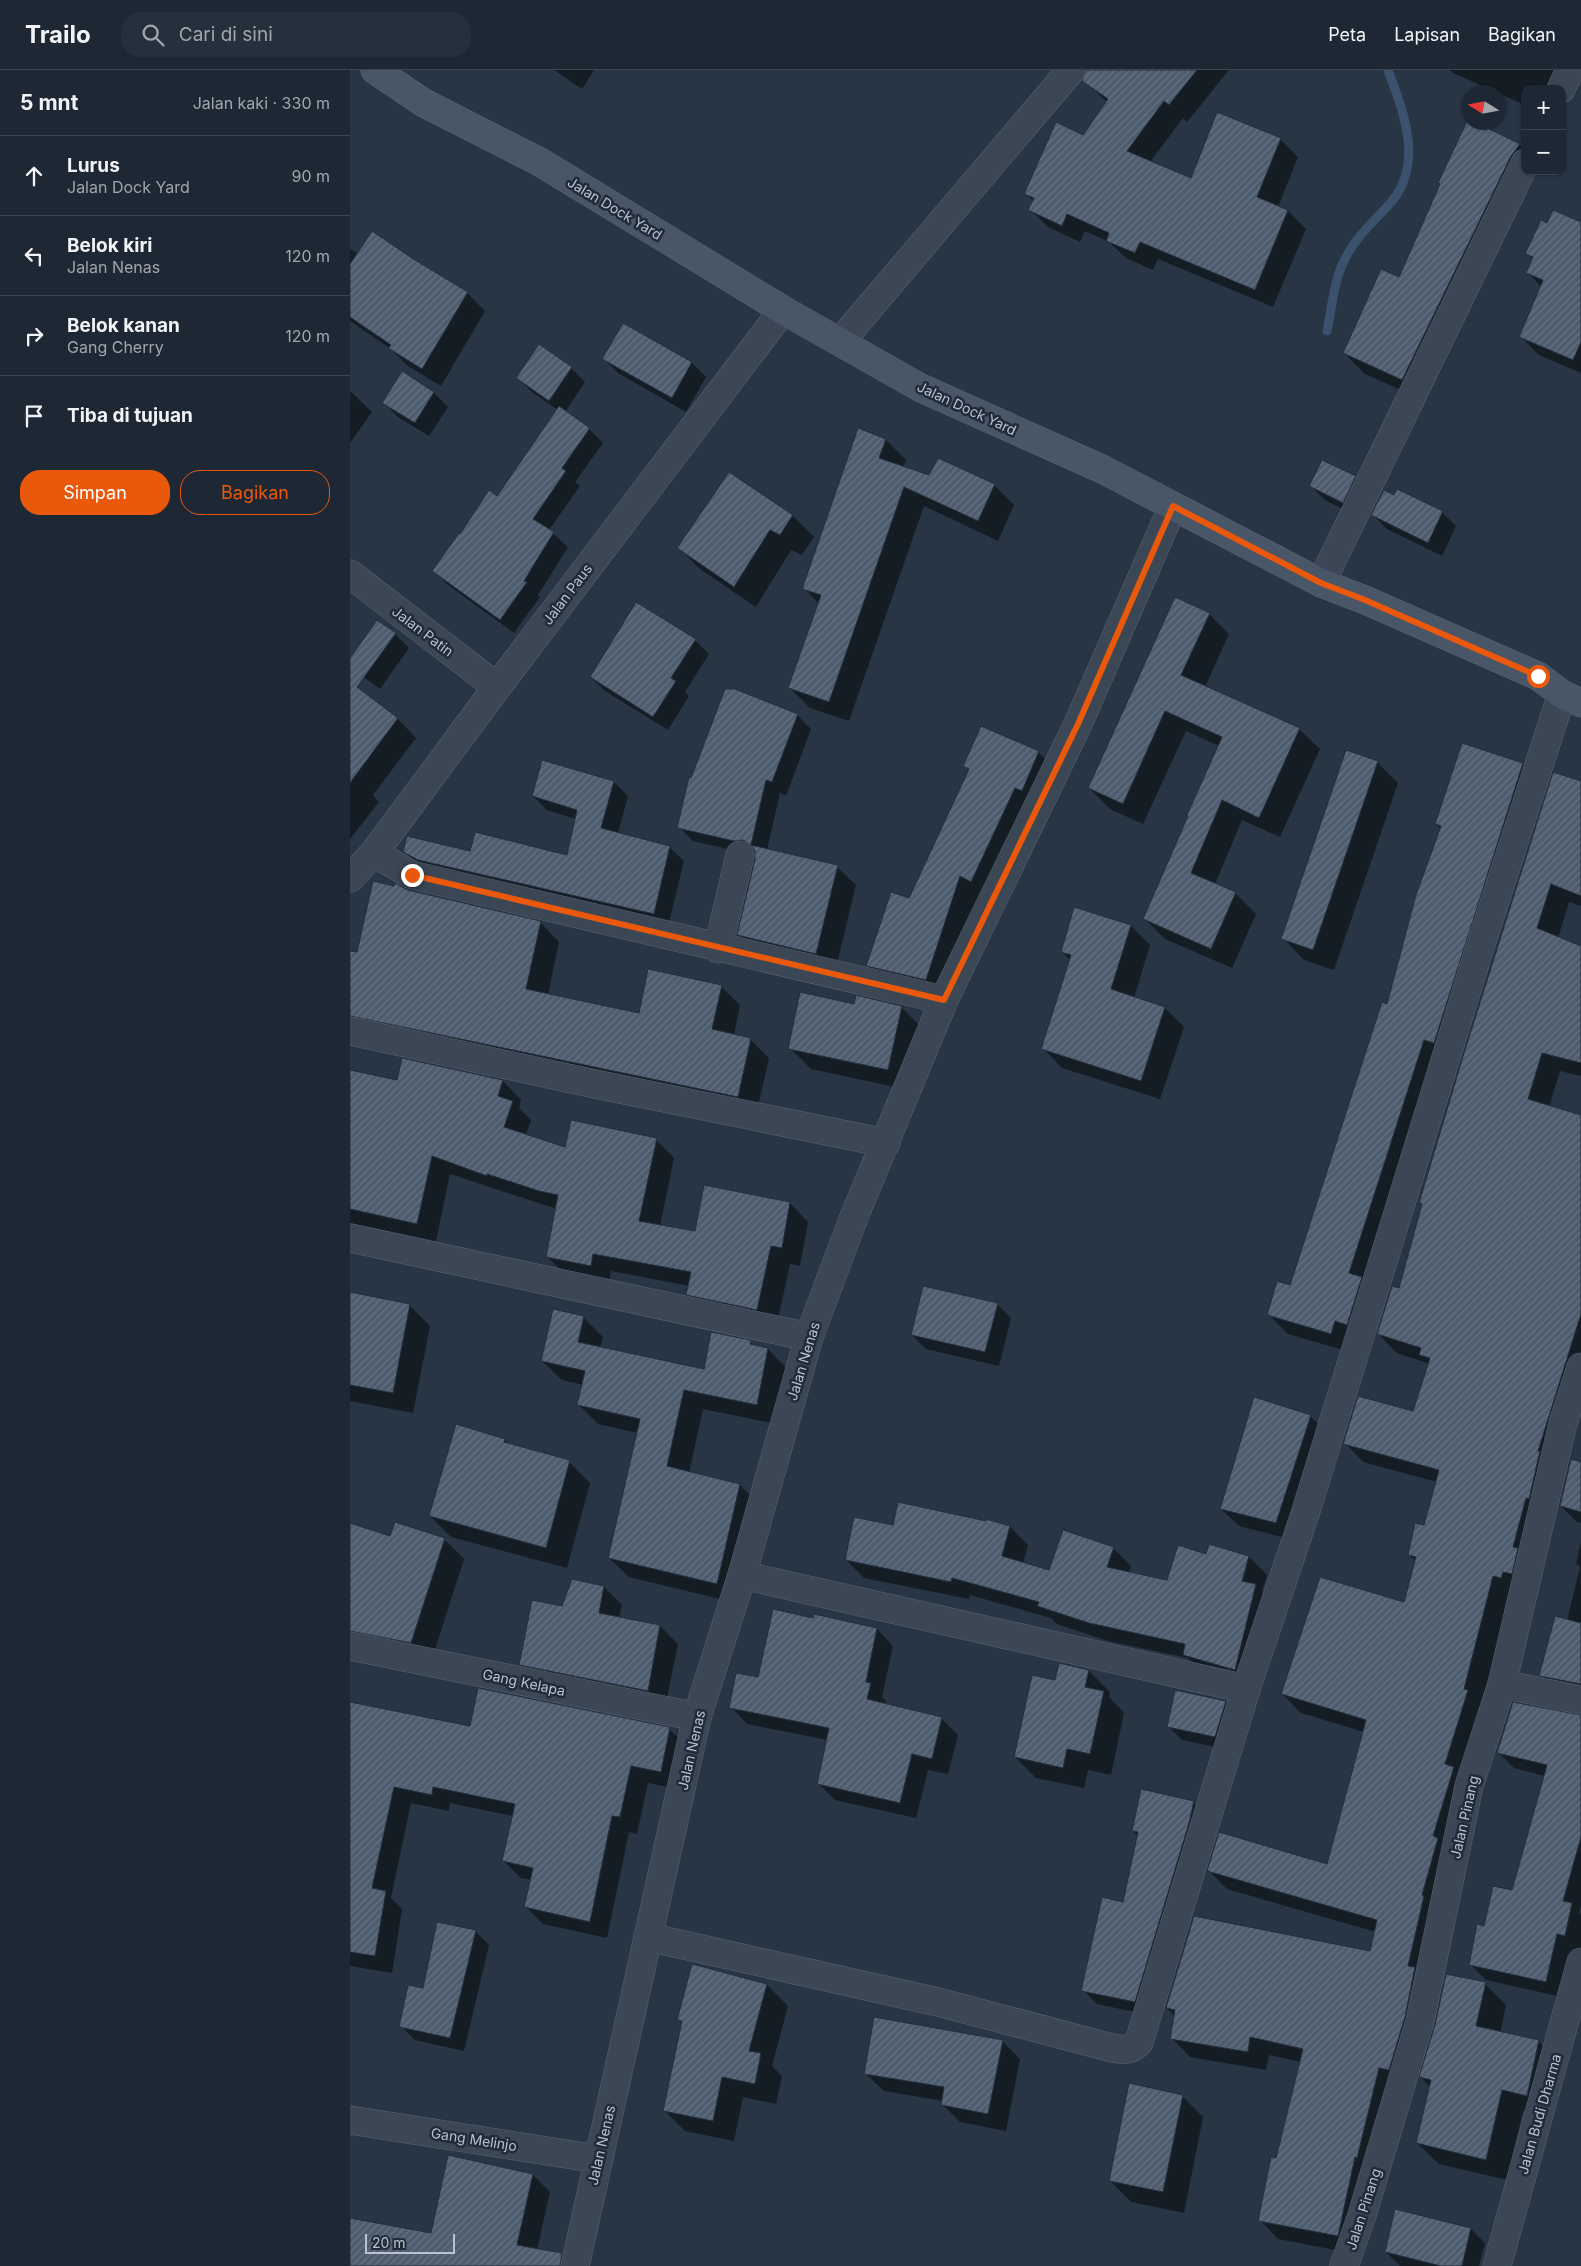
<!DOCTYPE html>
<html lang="id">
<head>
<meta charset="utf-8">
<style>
  body { margin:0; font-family:Inter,sans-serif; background:#25303c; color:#f1f3f6 }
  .controls { position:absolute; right:15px; top:15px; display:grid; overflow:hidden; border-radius:10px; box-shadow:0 1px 4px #0004 }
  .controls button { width:45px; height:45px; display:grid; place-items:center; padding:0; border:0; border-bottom:1px solid #3b444f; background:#1d2834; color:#f1f3f6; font:25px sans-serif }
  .compass { position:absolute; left:1111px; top:15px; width:45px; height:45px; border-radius:50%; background:#1d2834; box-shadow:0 1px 4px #0004; rotate:281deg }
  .scale { position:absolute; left:15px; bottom:12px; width:90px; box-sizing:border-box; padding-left:5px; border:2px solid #b9c2ce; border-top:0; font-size:14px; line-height:18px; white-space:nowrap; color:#b9c2ce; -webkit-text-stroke:4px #202c3a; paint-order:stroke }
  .stop { position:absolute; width:15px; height:15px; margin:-11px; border:4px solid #ea580c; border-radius:50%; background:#fff }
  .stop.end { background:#ea580c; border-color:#fff; box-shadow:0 1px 5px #0008 }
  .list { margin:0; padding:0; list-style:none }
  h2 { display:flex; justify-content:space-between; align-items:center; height:65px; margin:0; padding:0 20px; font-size:21px }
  h2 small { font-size:16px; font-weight:400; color:#a0a6ac }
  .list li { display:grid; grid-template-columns:32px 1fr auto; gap:15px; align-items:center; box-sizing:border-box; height:80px; padding:0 20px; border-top:1px solid #3b444f }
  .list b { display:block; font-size:19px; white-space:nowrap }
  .list p { margin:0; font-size:16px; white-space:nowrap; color:#a0a6ac }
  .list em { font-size:16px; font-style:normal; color:#a0a6ac }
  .actions { display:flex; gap:10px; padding:15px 20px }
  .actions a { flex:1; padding:11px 0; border:1px solid #ea580c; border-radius:20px; text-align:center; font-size:18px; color:#ea580c }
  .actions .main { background:#ea580c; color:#fff }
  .icon { flex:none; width:28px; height:28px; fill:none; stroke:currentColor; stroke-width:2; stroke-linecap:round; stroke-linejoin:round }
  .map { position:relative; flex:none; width:1231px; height:2196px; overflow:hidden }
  header { display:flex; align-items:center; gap:30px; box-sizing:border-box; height:70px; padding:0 25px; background:#1d2834; border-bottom:1px solid #3b444f }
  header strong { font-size:24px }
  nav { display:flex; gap:28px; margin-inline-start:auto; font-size:18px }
  .search { width:350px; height:45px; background:#25303c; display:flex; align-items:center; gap:12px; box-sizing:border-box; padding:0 18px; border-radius:20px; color:#a0a6ac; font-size:19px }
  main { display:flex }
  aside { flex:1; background:#1d2834 }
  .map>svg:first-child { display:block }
  .shadow { fill:#0007; fill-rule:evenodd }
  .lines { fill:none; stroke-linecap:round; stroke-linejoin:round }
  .stream { stroke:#3a526d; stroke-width:9 }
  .building { fill:url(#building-hatch); stroke:#222e3c }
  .street-casing { stroke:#5a6572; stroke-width:29 }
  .secondary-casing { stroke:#5a6572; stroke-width:29 }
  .street { stroke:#3b4755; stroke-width:28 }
  .secondary { stroke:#495668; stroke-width:28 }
  .route { stroke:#ea580c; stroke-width:6 }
  .labels { text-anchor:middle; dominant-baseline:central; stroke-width:5; stroke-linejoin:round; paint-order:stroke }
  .street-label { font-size:14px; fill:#b9c2ce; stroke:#202c3a }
</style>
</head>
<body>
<header>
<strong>Trailo</strong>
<div class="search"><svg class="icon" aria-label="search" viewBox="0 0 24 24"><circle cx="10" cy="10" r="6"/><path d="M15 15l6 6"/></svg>Cari di sini</div>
<nav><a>Peta</a><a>Lapisan</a><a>Bagikan</a></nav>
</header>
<main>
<aside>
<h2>5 mnt<small>Jalan kaki · 330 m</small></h2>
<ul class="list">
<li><svg class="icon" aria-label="ahead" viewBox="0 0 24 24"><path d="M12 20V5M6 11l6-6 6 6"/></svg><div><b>Lurus</b><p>Jalan Dock Yard</p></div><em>90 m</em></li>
<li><svg class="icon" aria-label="left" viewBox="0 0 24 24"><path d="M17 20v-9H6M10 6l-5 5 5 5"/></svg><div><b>Belok kiri</b><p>Jalan Nenas</p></div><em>120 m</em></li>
<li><svg class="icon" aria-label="right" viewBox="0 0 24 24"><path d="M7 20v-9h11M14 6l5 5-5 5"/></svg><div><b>Belok kanan</b><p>Gang Cherry</p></div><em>120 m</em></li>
<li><svg class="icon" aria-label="arrive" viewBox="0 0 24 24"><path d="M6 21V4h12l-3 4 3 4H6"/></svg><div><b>Tiba di tujuan</b></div></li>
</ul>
<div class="actions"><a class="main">Simpan</a><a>Bagikan</a></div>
</aside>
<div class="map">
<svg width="1231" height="2196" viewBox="0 0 1231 2196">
  <defs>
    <pattern id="building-hatch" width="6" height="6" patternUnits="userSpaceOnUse" patternTransform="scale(1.25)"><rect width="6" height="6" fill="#4e5c6f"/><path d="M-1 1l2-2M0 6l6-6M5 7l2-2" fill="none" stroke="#657282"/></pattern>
  </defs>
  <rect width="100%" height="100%" fill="#273545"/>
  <g class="shadow">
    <polygon points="204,0 244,0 232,19"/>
    <polygon points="748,0 879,0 837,52 833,48 800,92 842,110 930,69 948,87 928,137 938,141 956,159 923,237 808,189 803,200 776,188 759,172 735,161 730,172 698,157 680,139 683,131 676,123 733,66 757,32 738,14"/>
    <polygon points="1100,0 1227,0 1212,35 1212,19 1175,19 1175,35 1103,3"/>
    <polygon points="1118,50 1118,52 1123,52 1170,75 1175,80 1175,101 1186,101 1073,330 1015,304 994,283 1049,208"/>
    <polygon points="1231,154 1231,303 1189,285 1171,267 1192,217 1177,202 1183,190 1177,184 1198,155"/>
    <polygon points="0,179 8,184 64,191 117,223 135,241 91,316 58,296 41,279 0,251"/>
    <polygon points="273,254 342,293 356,307 336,342 268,303 254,289"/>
    <polygon points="221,298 235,312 215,342 239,359 253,373 225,412 230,416 199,460 218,477 188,525 190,527 164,563 98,515 84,501 147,428 208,340 182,322 168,308"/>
    <polygon points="52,303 84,323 98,337 79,366 48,347 34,333"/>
    <polygon points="0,321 22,342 0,373"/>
    <polygon points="536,370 556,390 553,398 580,407 588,389 644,415 664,435 648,471 574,436 499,651 460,638 440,618 469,534 454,518"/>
    <polygon points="379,403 443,446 464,467 452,485 441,480 406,537 350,499 329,478"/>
    <polygon points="1005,407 1019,421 1007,446 975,430 961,416"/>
    <polygon points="1044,427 1092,442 1106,456 1092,486 1037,459 1023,445"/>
    <polygon points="859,544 879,564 855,617 949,659 970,679 930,767 892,750 865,814 885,823 906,844 882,898 815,869 795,849 869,676 836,661 793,754 760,739 739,718"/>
    <polygon points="45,564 59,578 30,619 12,606 0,594 0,590"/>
    <polygon points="345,570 359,584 335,622 339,626 318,660 255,621 241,607"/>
    <polygon points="0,614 48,649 66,668 23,725 29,732 0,769"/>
    <polygon points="447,645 461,659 436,726 430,723 417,780 487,797 506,815 485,902 408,883 389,864 406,784 399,784 343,771 329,757"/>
    <polygon points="688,682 708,702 596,929 537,915 518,895 560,829 619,700 615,696"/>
    <polygon points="193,691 264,712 278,726 268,763 319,777 334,791 318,857 68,795 54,781 218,787 226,749 197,740 183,726"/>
    <polygon points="1027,692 1048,713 984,900 954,890 933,868"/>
    <polygon points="1173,694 1192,713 1000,1282 938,1264 919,1245 941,1216 1038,935 1091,759 1086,754"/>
    <polygon points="1231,718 1231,836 1219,832 1208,868 1231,878 1231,1006 1210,1001 1199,1037 1231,1046 1231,1322 1006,2184 928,2169 910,2150 951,1992 919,1985 916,2000 840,1987 822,1968 825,1946 817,1938 1020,1883 1026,1862 877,1819 859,1801 978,1796 1014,1662 951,1643 932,1624 1055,1534 1066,1491 1059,1485 1075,1457 1087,1412 1013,1392 995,1373 1064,1343 1080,1294 1047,1283 1028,1264 1050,1220 1073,1135 1070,1133"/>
    <polygon points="190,852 209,872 198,925 290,945 371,916 390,935 384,965 400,969 419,988 406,1045 0,963 0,882 8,884"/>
    <polygon points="781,856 800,875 784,928 815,938 834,957 810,1029 712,998 693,978 721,891 712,882"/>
    <polygon points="504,935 551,937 572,958 559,1020 461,999 440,978"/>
    <polygon points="53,990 153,1011 171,1030 169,1038 181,1050 176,1065 216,1079 306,1070 324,1088 310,1156 346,1163 355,1116 440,1133 458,1152 450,1196 440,1194 426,1258 356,1243 338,1224 340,1216 261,1201 259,1214 216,1205 197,1187 207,1139 100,1104 86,1171 0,1153 0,1001 48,1011"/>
    <polygon points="0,1223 59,1235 80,1256 63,1343 0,1331"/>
    <polygon points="647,1234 661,1248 649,1296 576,1279 562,1265"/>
    <polygon points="233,1247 253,1267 250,1278 355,1301 400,1272 405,1277 418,1279 437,1299 426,1354 353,1339 339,1403 390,1415 409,1434 386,1533 279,1507 259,1488 288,1363 248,1354 229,1335 233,1315 212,1310 192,1291"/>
    <polygon points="960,1346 978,1364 944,1470 889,1456 871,1439"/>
    <polygon points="107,1355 155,1370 160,1375 219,1392 240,1413 217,1498 101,1467 80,1446"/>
    <polygon points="1231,1393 1231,1453 1227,1452 1211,1436"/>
    <polygon points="0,1455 41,1468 94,1469 114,1489 81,1592 0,1578"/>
    <path d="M544,1456L660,1457L678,1475L673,1493L700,1501L763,1478L781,1496L779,1503L818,1511L857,1485L899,1487L917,1505L912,1522L923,1533L903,1618L852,1602L838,1588L758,1571L707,1554L701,1548L620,1525L619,1529L514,1508L496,1490ZM895,1497H897L891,1517L889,1516Z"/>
    <polygon points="1231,1472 1231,1626 1206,1621 1191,1605 1217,1551 1230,1497 1226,1493"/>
    <polygon points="254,1517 272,1535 269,1548 310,1556 328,1574 315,1638 188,1612 170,1594 213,1537"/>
    <polygon points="464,1550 527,1559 543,1576 532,1627 536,1631 535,1634 592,1649 608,1665 598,1704 578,1700 566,1748 485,1730 468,1713 478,1670 397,1654 381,1637"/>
    <polygon points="739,1601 760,1622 759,1627 774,1643 761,1705 738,1700 734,1718 686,1708 665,1687 706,1612"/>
    <polygon points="875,1632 889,1646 879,1680 832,1670 818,1656"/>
    <polygon points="0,1633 121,1658 319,1659 337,1676 328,1719 298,1713 287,1764 279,1762 257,1868 193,1854 175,1836 181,1810 171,1808 154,1791 163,1746 100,1733 99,1741 61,1733 41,1828 52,1839 42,1903 0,1896"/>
    <polygon points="1231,1646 1231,1836 1229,1843 1231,1844 1231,1878 1230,1881 1223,1879 1212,1927 1136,1910 1120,1894 1135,1858 1163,1822 1195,1706 1164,1698 1148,1682"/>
    <polygon points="843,1732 857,1746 799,1945 747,1934 733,1920 774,1833 788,1766 783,1761"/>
    <polygon points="125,1861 139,1875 114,1981 65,1970 51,1956 74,1920"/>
    <polygon points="1135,1914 1156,1935 1150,1963 1188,1971 1210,1992 1198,2046 1173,2041 1157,2110 1089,2094 1067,2073 1080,2017 1071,2007"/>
    <polygon points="417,1915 438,1936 422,1996 432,2006 426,2034 393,2027 384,2071 335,2061 314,2040 333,1954 328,1949"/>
    <polygon points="652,1971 670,1989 656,2061 610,2052 592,2034 593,2031 534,2021 516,2004"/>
    <polygon points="832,2026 853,2047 834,2143 781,2132 760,2111"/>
    <polygon points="183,2105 200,2122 187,2180 208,2196 0,2196 0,2149 82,2164"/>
    <polygon points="1046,2140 1121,2159 1135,2173 1129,2196 1050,2196 1036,2182"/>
  </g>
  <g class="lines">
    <path class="stream" d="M977,261C982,237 984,208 996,187C1007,165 1027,149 1042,131C1074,92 1053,41 1038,0"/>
  </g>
  <g class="building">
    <polygon points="736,0 847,0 819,35 814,31 777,81 841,108 867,42 931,68 907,127 938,140 905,220 790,172 785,183 756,171 759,163 717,144 712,156 678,140 684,128 674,124 706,52 733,65 758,29 732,11"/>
    <polygon points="1118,49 1118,52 1125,52 1170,74 1161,86 1052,310 993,283 1031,199 1049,207 1090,114 1088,113"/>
    <polygon points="1203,140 1231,152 1231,272 1223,290 1169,267 1193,210 1176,203 1183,187 1175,184 1191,150 1197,153"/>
    <polygon points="22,161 65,190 118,222 72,299 38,278 41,275 0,247 0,194"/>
    <polygon points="273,253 342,292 322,328 252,289"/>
    <polygon points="189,274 222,297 199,331 166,308"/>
    <polygon points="52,301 84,322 65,353 32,333"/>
    <polygon points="209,336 240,358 212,398 216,401 183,449 204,462 174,511 177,512 150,550 82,501 109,463 110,464 139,420 147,426"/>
    <polygon points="508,358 536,369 529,388 579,405 588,388 645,414 628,451 554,417 479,632 438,618 471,525 452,519"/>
    <polygon points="972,390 1006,406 993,433 959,416"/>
    <polygon points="379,402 443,445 430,465 420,460 384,517 327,478"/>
    <polygon points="1047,419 1093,441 1078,473 1021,445 1034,420 1044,425"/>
    <polygon points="825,527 860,543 831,605 950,658 909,748 872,730 841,803 886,822 861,879 793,849 838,746 837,745 872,667 815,641 773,734 738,718"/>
    <polygon points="286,532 346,569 321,608 326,611 303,647 240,607"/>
    <polygon points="27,550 46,563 7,617 48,648 0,713 0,588"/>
    <polygon points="375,619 385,619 448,644 422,712 416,710 401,775 393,770 384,771 327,758 339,707 341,708"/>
    <polygon points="631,656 689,681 672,721 665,718 621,812 610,806 576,910 516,896 541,822 559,828 619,699 613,696"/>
    <polygon points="1112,673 1173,693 1084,973 1074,970 999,1203 1012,1207 997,1255 985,1251 981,1264 917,1245 927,1211 940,1215 1032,932 1037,934 1066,825 1091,756 1085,754"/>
    <polygon points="996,680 1028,691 963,880 931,869"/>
    <polygon points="192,690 264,711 251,758 320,776 304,844 68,790 53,782 57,766 120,781 125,762 217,785 227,740 182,726"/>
    <polygon points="1203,702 1231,711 1231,826 1201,814 1187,858 1231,876 1231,993 1192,983 1178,1029 1231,1045 1231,1244 1188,1381 1190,1381 1179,1429 1176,1428 1163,1477 1168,1478 1162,1504 1153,1502 1151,1508 1143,1506 1114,1619 1118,1620 1095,1694 1104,1697 1083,1766 1088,1768 1072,1825 1074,1826 1058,1896 1065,1897 1055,1947 1039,2000 1029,1998 1007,2088 1005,2087 988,2166 908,2151 921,2087 926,2088 953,1979 900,1967 898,1982 820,1969 825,1940 816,1938 844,1846 1020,1881 1027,1850 857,1801 869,1762 977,1794 1016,1650 931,1624 970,1507 1054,1532 1066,1487 1058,1485 1065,1453 1074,1455 1089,1400 993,1374 1008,1326 1063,1341 1080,1288 1069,1285 1071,1278 1027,1264 1042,1216 1049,1218 1072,1134 1069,1133 1114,983"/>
    <polygon points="401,775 488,795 466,884 387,865 405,789 405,781"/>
    <polygon points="23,811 44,816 45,813 58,820 191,851 176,919 289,943 298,899 372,915 362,959 401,968 388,1027 0,946 0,881 7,882"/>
    <polygon points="724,837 781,855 761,919 815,937 791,1011 691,979 721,885 711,882"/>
    <polygon points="450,922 504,934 506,925 552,936 538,1000 438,979"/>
    <polygon points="52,988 153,1010 148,1026 163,1031 154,1057 215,1077 221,1050 307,1068 289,1151 345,1161 354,1115 440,1132 432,1178 421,1176 407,1240 336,1225 341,1202 243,1184 241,1196 196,1187 208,1125 189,1121 137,1104 137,1106 82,1086 67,1154 0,1139 0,1000 47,1010"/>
    <polygon points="573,1216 648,1233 635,1282 561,1265"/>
    <polygon points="0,1222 60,1234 43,1323 0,1315"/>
    <polygon points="203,1239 234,1246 228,1272 354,1299 361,1262 401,1270 400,1274 418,1278 407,1335 334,1320 317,1396 390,1414 367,1514 258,1488 290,1349 227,1335 235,1301 191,1291"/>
    <polygon points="904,1327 961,1345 926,1453 870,1439"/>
    <polygon points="106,1354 155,1369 154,1372 220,1390 196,1478 79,1446"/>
    <polygon points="1221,1389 1231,1392 1231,1442 1210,1436"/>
    <polygon points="548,1432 636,1451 636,1449 660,1456 652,1486 699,1500 713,1460 764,1477 757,1497 817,1510 828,1475 856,1484 859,1474 899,1486 892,1511 906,1514 885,1600 833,1585 835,1574 739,1553 687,1536 689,1532 602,1508 601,1512 495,1490 504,1447 543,1455"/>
    <polygon points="45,1452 95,1468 61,1573 0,1561 0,1453 40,1466"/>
    <polygon points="222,1509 254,1516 249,1543 310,1555 298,1621 169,1595 182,1530 212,1536"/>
    <polygon points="423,1539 463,1548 464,1544 527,1558 516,1612 521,1613 517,1629 592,1647 582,1689 562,1684 550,1733 467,1714 479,1658 379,1638 386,1603 408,1607"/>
    <polygon points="1205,1546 1231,1553 1231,1614 1189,1606"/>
    <polygon points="709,1593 739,1600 735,1617 754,1621 740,1684 717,1679 713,1698 664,1687 682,1605 705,1610"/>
    <polygon points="128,1618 320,1657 311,1702 281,1696 270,1747 262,1746 240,1852 174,1837 183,1798 152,1791 165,1734 83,1717 82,1725 44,1717 22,1818 36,1821 25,1886 0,1882 0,1632 120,1656"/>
    <polygon points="825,1620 876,1631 865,1667 817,1657"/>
    <polygon points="1163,1632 1231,1645 1231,1767 1213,1831 1222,1833 1215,1866 1207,1864 1196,1912 1119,1895 1127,1854 1134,1856 1143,1816 1162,1820 1197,1695 1147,1683"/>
    <polygon points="791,1719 844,1731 839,1753 785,1932 731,1921 752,1827 773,1832 788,1762 782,1761"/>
    <polygon points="87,1852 126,1860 100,1968 49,1957 58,1915 73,1918"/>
    <polygon points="342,1894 417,1914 399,1981 411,1983 405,2014 372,2007 363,2051 313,2041 332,1951 327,1950"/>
    <polygon points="1096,1904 1136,1912 1126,1956 1189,1970 1177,2026 1152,2020 1136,2090 1066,2073 1081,2010 1069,2007 1085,1955"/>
    <polygon points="524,1947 653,1970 638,2044 591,2035 594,2017 514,2004"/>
    <polygon points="779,2013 833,2025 813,2122 759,2111"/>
    <polygon points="98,2085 183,2104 167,2175 212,2183 210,2196 0,2196 0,2148 81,2163"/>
    <polygon points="1045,2139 1121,2158 1112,2196 1091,2196 1035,2182"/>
  </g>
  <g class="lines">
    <defs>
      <g id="street">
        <polyline points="1211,19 1220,0"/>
        <polyline points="490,272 721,0"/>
        <polyline points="0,504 147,617"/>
        <polyline points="971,513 1175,93"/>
        <polyline points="24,783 62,805 594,930"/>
        <polyline points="0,808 24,783 147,617 433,240"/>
        <polyline points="368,879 390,785"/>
        <polyline points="0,961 250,1015 536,1073"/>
        <polyline points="0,1168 459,1267"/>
        <polyline points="392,1505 896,1619"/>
        <polyline points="0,1576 347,1647"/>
        <polyline points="1152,1614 1231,1630"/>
        <path d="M298,1867L588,1932L762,1978C773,1980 781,1981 789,1972L896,1619L955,1444L1131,874L1212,624"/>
        <polyline points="0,2050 248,2089"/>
        <polyline points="225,2196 347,1647 392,1505 459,1267 504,1147 594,930 728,654 823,436"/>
        <polyline points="994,2196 1012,2145 1070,1951 1119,1716 1152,1614 1213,1353 1231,1297"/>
        <polyline points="1147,2196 1231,1892"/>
      </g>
      <polyline id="secondary" points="25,0 74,33 190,92 433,240 571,318 752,399 971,513 1015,530 1188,606 1212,624 1231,633"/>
    </defs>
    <use href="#street" class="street-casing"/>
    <use href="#secondary" class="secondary-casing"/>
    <use href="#street" class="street"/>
    <use href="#secondary" class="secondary"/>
  </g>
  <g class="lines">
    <polyline class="route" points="62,805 594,930 728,654 823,436 971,513 1015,530 1188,606"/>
  </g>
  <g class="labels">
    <g class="street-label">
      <text transform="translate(265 138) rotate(31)">Jalan Dock Yard</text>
      <text transform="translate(617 338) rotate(25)">Jalan Dock Yard</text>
      <text transform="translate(217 524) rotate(-53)">Jalan Paus</text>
      <text transform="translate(73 561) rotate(37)">Jalan Patin</text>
      <text transform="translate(453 1291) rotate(-73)">Jalan Nenas</text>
      <text transform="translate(174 1612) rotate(12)">Gang Kelapa</text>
      <text transform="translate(341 1680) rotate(-77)">Jalan Nenas</text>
      <text transform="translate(1114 1747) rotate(-77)">Jalan Pinang</text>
      <text transform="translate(1189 2044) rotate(-74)">Jalan Budi Dharma</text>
      <text transform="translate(124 2069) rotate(9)">Gang Melinjo</text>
      <text transform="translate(251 2075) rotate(-77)">Jalan Nenas</text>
      <text transform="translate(1013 2139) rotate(-72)">Jalan Pinang</text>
    </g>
  </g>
</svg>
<div class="controls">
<button>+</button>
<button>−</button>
</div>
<svg class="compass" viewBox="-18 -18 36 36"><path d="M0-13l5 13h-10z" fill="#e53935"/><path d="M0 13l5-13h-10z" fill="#a0a6ac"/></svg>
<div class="scale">20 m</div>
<div class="stop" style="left:1188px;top:606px"></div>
<div class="stop end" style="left:62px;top:805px"></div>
</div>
</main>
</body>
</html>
